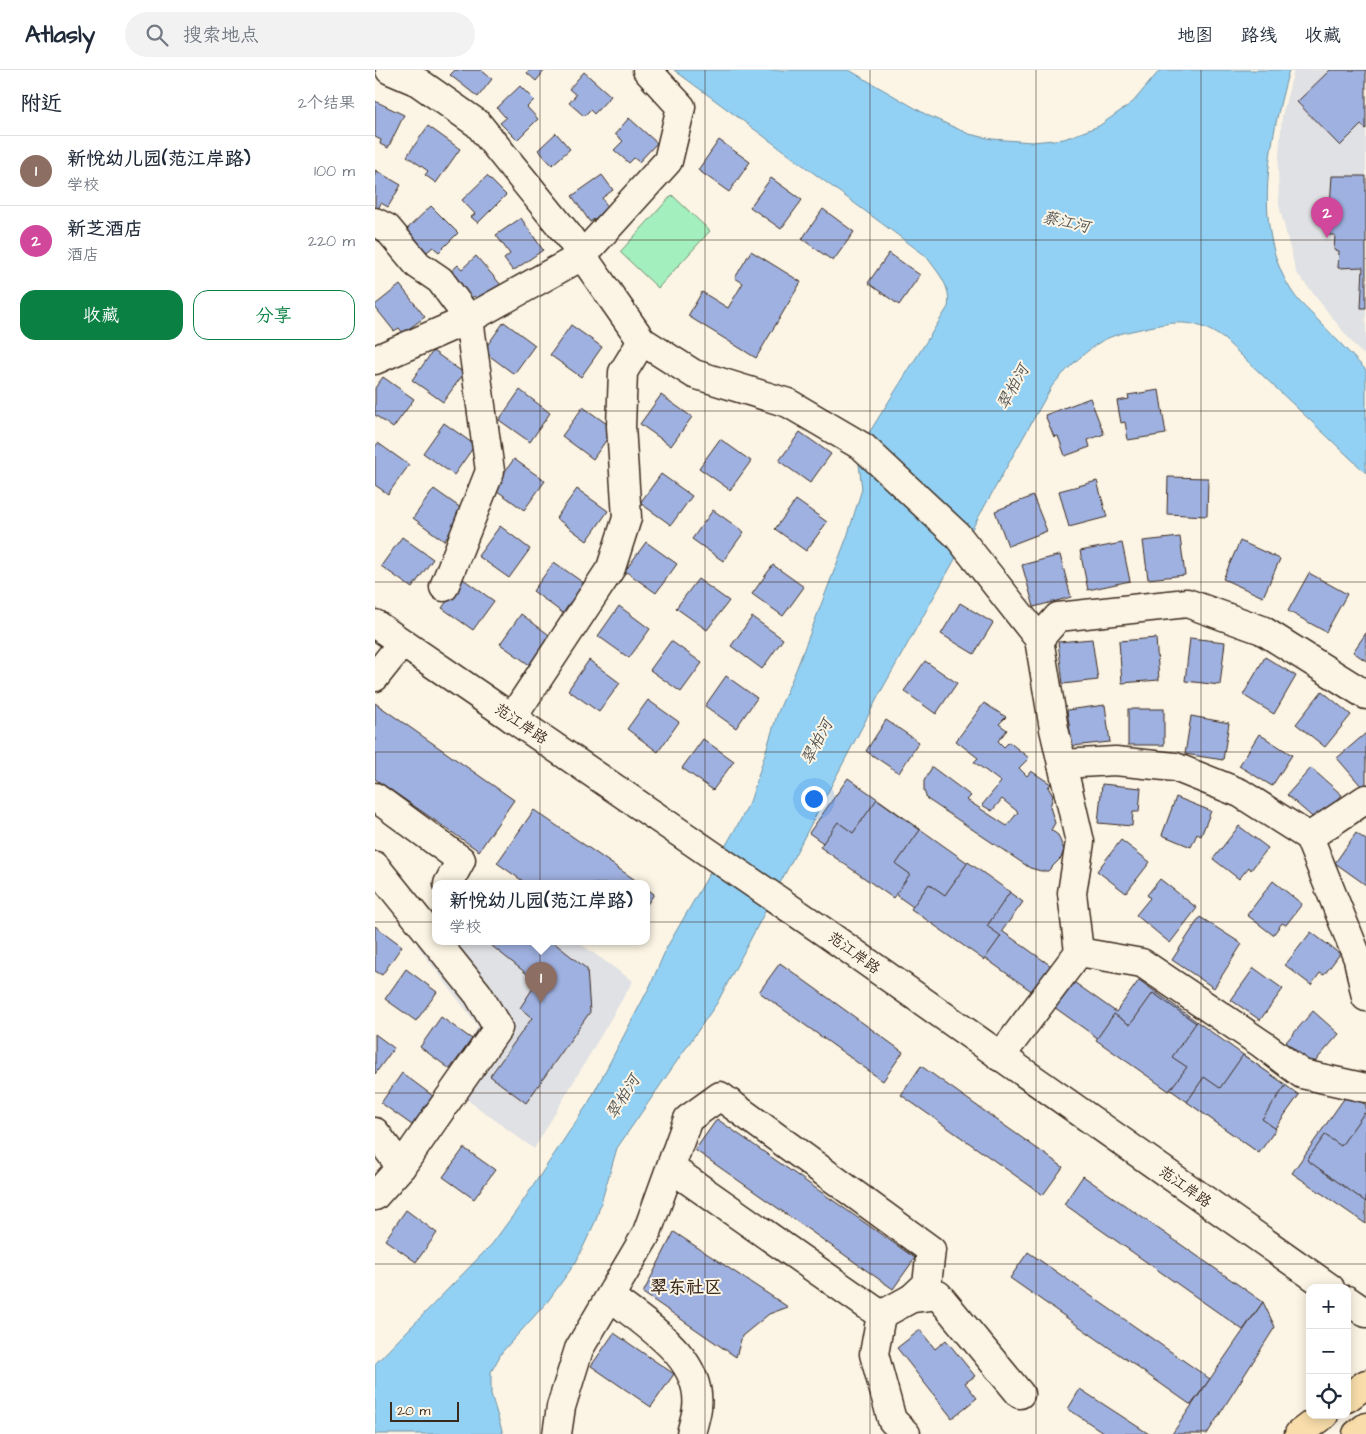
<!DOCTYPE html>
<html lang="zh">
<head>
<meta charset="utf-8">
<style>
  body { margin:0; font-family:"Architects Daughter","LXGW WenKai TC",sans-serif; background:#f2f2f3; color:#1f2937 }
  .controls { position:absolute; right:15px; bottom:15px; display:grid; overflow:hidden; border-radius:10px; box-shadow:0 2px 12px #0003 }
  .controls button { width:45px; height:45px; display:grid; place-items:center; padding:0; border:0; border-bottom:1px solid #e0e1e3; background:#fff; color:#1f2937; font:25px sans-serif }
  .scale { position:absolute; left:15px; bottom:12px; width:69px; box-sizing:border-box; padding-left:5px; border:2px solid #3b2a1e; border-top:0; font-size:14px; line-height:18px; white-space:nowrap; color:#3b2a1e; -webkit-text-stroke:4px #fcf5e5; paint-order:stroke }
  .you { position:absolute; left:438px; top:728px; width:18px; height:18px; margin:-12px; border:4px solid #fff; border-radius:50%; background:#1a73e8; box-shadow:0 0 0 8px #1a73e833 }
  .badge { display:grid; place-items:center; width:32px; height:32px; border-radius:50%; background:#0b8043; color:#fff; font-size:16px; font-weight:700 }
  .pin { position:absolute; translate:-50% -41px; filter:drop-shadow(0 1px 2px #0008) }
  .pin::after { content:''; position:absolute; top:26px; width:18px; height:15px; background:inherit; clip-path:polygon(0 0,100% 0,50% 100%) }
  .popup { position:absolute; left:57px; top:810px; width:218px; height:65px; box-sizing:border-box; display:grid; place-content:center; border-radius:10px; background:#fff; filter:drop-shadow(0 1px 4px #0005); font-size:16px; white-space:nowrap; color:#747a83 }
  .popup b { font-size:19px; color:#1f2937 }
  .popup::after { content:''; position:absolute; left:50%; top:100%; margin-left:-10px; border:10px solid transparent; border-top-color:#fff }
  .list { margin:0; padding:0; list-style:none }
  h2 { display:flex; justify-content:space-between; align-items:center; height:65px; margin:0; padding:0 20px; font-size:21px }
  h2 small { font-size:16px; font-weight:400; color:#747a83 }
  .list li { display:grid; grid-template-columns:32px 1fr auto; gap:15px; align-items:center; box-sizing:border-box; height:70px; padding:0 20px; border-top:1px solid #e0e1e3 }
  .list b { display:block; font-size:19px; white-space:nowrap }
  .list p { margin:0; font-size:16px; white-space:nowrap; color:#747a83 }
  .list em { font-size:16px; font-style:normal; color:#747a83 }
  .actions { display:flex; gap:10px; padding:15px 20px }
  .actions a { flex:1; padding:11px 0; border:1px solid #0b8043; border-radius:15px; text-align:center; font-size:18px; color:#0b8043 }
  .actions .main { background:#0b8043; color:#fff }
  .icon { flex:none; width:28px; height:28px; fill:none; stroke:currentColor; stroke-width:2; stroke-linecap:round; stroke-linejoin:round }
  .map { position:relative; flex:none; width:991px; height:1364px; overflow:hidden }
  header { display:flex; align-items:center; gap:30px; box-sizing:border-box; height:70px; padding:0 25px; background:#fff; border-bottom:1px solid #e0e1e3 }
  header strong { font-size:24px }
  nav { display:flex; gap:28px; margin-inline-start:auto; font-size:18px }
  .search { width:350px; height:45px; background:#f2f2f3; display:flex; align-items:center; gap:12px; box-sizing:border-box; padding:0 18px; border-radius:28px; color:#747a83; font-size:19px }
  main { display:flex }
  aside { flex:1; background:#fff }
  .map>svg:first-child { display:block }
  .built { fill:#e0e1e4 }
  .green { fill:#a4efbe; stroke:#708c6e }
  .water { fill:#93d1f4; stroke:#708e9e }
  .building { fill:#9fb1e0; stroke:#3b2a1e }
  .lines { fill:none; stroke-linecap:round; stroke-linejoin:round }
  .minor-casing { stroke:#3b2a1e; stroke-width:31 }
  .major-casing { stroke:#3b2a1e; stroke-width:31 }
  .minor { stroke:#fcf5e5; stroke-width:28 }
  .major { stroke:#f9deab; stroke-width:28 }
  .grid { fill:none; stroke:#3b2a1e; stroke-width:1; stroke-opacity:0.55 }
  .labels { text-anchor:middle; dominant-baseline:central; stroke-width:4; stroke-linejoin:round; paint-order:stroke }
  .street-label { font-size:15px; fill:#3b2a1e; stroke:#fcf5e5 }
  .water-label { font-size:16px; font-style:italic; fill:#515454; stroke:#fcf5e5 }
  .quarter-label { font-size:18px; font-weight:bold; fill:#3b2a1e; stroke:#fcf5e5 }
</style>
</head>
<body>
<header>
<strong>Atlasly</strong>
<div class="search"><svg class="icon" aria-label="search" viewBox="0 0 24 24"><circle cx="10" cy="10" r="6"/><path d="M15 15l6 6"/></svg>搜索地点</div>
<nav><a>地图</a><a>路线</a><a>收藏</a></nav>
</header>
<main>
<aside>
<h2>附近<small>2个结果</small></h2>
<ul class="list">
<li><span class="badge" style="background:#8d6e63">1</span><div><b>新悦幼儿园(范江岸路)</b><p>学校</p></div><em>100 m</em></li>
<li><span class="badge" style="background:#d1479c">2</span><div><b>新芝酒店</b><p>酒店</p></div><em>220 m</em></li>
</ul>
<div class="actions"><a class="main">收藏</a><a>分享</a></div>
</aside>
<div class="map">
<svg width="991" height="1364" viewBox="0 0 991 1364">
  <rect width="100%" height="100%" fill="#fcf5e5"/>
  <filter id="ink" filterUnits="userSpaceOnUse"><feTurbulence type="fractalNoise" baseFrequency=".02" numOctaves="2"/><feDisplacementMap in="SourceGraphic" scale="10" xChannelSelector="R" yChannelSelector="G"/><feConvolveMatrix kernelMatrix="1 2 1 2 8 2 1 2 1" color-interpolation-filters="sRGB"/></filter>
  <g filter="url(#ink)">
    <g class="built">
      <polygon points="919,0 991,0 991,286 983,280 921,202 904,135 903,99 907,46"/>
      <polygon points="61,858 61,872 203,872 258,911 159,1079 71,1014 103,956 42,875"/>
    </g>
    <polygon class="green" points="297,125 335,161 283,218 245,182"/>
    <path class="water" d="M299,0H474L552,45L594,64L617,69L657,72L689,69L724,56L758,32L785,0H914C895,70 874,161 920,226C926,234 934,241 941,248C958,265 974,283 991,300V403L849,269C817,246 797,252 761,260C747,263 734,266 722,274C705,286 690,301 677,316L505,623L342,933L242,1078L221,1150L201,1192L173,1231L127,1282L116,1302V1324L128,1364H0V1294L117,1174L142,1140L214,1032L275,916L292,877L366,749L376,729L403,642L421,600L472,467L487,419L483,386L487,374L573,237C577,216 562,202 551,186Z"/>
    <g class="building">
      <polygon points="80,0 106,0 117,9 103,27 75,5"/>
      <polygon points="154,0 170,0 161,11 152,3"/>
      <polygon points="955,0 991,0 991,59 986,55 965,76 922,32"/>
      <polygon points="209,2 236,26 219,44 215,40 209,46 194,33 201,25 194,19"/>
      <polygon points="145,16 159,30 152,37 163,49 142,70 125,53 131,48 122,38"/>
      <polygon points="0,31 29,45 13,78 5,74 6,70 0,67"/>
      <polygon points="254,48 282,73 264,92 259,88 254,93 239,80 248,71 240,64"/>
      <polygon points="53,56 85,79 61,113 50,105 53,101 32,86"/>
      <polygon points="181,63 195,79 177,95 163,80"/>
      <polygon points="344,70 375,92 354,122 323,100"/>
      <polygon points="0,100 26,115 13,137 6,133 3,139 0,137"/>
      <polygon points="227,105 238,120 227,128 234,139 215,152 197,126"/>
      <polygon points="112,106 131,125 103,153 96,147 100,144 87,130"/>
      <polygon points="957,106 991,106 991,238 986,238 988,197 963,198 964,181 959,180 960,165 953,165"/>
      <polygon points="396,108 427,130 406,159 375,137"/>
      <polygon points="56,136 83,163 64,182 58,177 52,182 31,160"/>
      <polygon points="448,139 479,162 458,191 427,169"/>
      <polygon points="146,148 168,180 138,201 129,189 135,184 121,165"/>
      <polygon points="376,181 426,212 381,288 313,246 327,222 353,238 368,213 360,208"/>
      <polygon points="514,183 545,205 524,235 493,213"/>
      <polygon points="101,186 126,215 106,233 99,226 95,230 73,204 83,195 87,199"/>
      <polygon points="25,215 50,247 28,263 24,258 19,261 0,237 0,235"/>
      <polygon points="129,252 160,275 139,304 108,281"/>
      <polygon points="196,255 227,277 206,307 175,285"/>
      <polygon points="58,281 89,303 68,332 37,310"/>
      <polygon points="8,307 39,329 18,358 0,345 0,318"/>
      <polygon points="145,320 175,343 155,372 124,350"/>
      <polygon points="784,320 791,364 753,370 750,352 746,353 742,331 754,329 753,325"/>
      <polygon points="286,325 317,347 296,376 265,354"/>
      <polygon points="715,328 729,364 713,370 715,377 690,386 683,366 679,367 670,345"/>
      <polygon points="208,337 239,359 218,389 187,366"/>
      <polygon points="69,353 100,375 79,405 48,383"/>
      <polygon points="425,362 456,384 435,413 404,391"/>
      <polygon points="345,369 376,391 355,420 324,398"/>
      <polygon points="3,373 34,395 13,424 0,415 0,377"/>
      <polygon points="139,389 170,411 149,440 118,418"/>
      <polygon points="286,404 317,426 296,455 265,433"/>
      <polygon points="793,407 833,408 832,446 792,444"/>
      <polygon points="722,411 732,447 694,457 684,421"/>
      <polygon points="59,419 90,441 69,471 38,448"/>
      <polygon points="202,419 233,441 212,471 181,448"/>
      <polygon points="658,426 672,461 633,476 620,441"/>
      <polygon points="421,430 452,452 431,481 400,459"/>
      <polygon points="338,440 369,462 348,491 317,469"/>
      <polygon points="125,456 155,479 134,508 103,486"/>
      <polygon points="27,467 58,489 37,518 6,496"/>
      <polygon points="805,467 810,505 773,509 768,471"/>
      <polygon points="865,471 905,489 888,527 848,509"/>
      <polygon points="271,472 302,494 281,523 250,501"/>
      <polygon points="747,473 755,511 713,520 705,481"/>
      <polygon points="685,485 696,527 659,537 647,495"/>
      <polygon points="179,492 210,514 189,544 158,521"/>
      <polygon points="398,495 429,517 408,546 377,524"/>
      <polygon points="934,503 972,524 951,562 913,541"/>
      <polygon points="88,509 119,531 98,560 67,538"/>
      <polygon points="323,509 354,531 332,560 301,538"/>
      <polygon points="585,533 618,553 599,584 566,564"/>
      <polygon points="244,536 275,559 254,588 223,566"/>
      <polygon points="146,544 177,567 156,596 125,574"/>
      <polygon points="377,547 408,569 387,599 356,576"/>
      <polygon points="991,563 991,591 978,582"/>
      <polygon points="781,568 784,610 747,613 744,571"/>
      <polygon points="815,568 850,572 845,615 810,611"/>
      <polygon points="717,569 723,610 688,614 683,572"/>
      <polygon points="296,571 327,593 306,622 275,600"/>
      <polygon points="890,587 921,606 899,644 868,625"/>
      <polygon points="214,590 245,613 224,642 193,620"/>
      <polygon points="550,591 582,613 561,644 529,621"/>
      <polygon points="351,606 382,628 361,658 330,636"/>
      <polygon points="947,621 976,645 950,677 921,654"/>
      <polygon points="273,630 304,652 283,682 252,659"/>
      <polygon points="0,633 139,730 104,781 0,709"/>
      <polygon points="609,633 631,647 624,654 632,660 623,671 629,677 634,672 654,688 644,698 652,706 656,701 676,714 673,717 678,726 675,737 680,753 676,760 683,765 689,780 686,788 673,801 666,801 655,798 552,729 549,721 549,711 557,697 596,726 592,730 632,756 643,742 627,729 617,741 607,735 626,712 599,692 603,688 581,671"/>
      <polygon points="730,635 735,672 697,676 692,640"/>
      <rect x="753" y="639" width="36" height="36"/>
      <polygon points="816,646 854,653 848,690 810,684"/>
      <polygon points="511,650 544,672 524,703 491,681"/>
      <polygon points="991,663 991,714 987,717 962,688"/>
      <polygon points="884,664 917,685 897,716 864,696"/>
      <polygon points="328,669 359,691 338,720 307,698"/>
      <polygon points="936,698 967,725 943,752 912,725"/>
      <polygon points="473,708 648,832 627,861 741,942 764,910 924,1025 883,1082 434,763"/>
      <polygon points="727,714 766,718 764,742 758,742 757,756 723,753"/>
      <polygon points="801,727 836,741 826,766 822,764 816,777 787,765"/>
      <polygon points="502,729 545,760 521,794 535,804 518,828 445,777 463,752 478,763"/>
      <polygon points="159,740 266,814 152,814 122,793"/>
      <polygon points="864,756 893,778 876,800 874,797 864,809 838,789"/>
      <polygon points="981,763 991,770 991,815 960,793"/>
      <polygon points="746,770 775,792 751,823 722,801"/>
      <polygon points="593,792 635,822 612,856 626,866 609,890 536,839 554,814 570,825"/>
      <polygon points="785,809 822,838 795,873 761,845 775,828 772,825"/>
      <polygon points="898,811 927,834 911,855 907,853 898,865 872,845"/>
      <polygon points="271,818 279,824 271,836"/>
      <polygon points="825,847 867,874 839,918 797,890"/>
      <polygon points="0,856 27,876 7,905 0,901"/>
      <polygon points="936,862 965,884 949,905 945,903 936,915 910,895"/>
      <polygon points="112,872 178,872 212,899 215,942 151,1033 115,1006 157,948 145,938 162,912"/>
      <polygon points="405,893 528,982 508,1011 384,922"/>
      <polygon points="879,898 908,919 885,950 856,930"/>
      <polygon points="31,899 62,922 41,951 10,929"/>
      <polygon points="778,923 821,953 797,987 812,997 794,1021 721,970 739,944 755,955"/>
      <polygon points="938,941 964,964 937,995 911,972"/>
      <polygon points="66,947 97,969 75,999 45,977"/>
      <polygon points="0,964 19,978 0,1004"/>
      <polygon points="868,985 911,1015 887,1049 901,1059 884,1083 812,1032 829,1007 845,1018"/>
      <polygon points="546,996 688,1097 668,1125 526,1025"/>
      <polygon points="27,1003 58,1026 37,1055 6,1033"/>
      <polygon points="973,1023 991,1035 991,1154 917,1103"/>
      <polygon points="989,1043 991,1045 991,1132 932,1090 950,1065 966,1076"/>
      <polygon points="342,1049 540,1188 518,1219 320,1080"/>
      <polygon points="89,1078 120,1100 99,1129 68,1107"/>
      <polygon points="708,1106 888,1232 868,1260 689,1134"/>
      <polygon points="31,1140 62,1163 41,1192 10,1170"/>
      <polygon points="299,1162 413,1237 394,1244 367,1266 361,1287 268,1223"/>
      <polygon points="653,1182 835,1309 816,1335 635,1208"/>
      <polygon points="888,1232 900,1257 832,1364 797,1364"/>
      <polygon points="545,1260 560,1279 571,1270 600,1306 590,1313 602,1328 577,1348 522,1278"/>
      <polygon points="239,1263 299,1304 276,1337 216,1296"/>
      <polygon points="705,1319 774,1364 731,1364 693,1339"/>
    </g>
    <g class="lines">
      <defs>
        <g id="minor">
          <polyline points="15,0 43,12 103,54 192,164 267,271 319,304 413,333 488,377 582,465 664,569 679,659 705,772 697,823 704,882 625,987"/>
          <polyline points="0,152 12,158 43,195 65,210 94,249 207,186 293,91 306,37 272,0"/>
          <polyline points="0,290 94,249 115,401 69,517"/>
          <polyline points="0,554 448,861 955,1218"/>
          <polyline points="664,569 683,547 812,533 887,560 991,625"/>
          <polyline points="0,607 27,573"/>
          <polyline points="137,648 236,498 252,448 246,356 248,302 267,271"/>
          <polyline points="687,694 740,691 800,697 865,723 934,767 983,889 991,927"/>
          <polyline points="0,727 86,790 73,814"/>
          <polyline points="934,767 991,729"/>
          <polyline points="0,796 103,924 123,958 26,1097 0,1126"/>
          <polyline points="704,882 767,893 887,974 927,1004 991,1018"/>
          <polyline points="0,1062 26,1097"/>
          <polyline points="296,1098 506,1245"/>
          <path d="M236,1227C269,1254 328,1287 322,1338C321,1346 318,1355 316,1364"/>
          <polyline points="537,1228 563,1225 645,1324"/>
          <polyline points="972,1230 991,1243"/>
          <polyline points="182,1364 186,1337 204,1279 271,1165 313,1049 345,1026 556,1180 552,1214 537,1228 506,1245 499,1284 517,1350 531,1364"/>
        </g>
        <g id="major">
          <polyline points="972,1328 991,1314"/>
          <polyline points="924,1364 949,1345"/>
          <polyline points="982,1364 991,1357"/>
        </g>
      </defs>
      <use href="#minor" class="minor-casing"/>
      <use href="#major" class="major-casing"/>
      <use href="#minor" class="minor"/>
      <use href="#major" class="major"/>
    </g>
  </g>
  <path class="grid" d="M165,0V1364M330,0V1364M495,0V1364M661,0V1364M826,0V1364M0,170H991M0,341H991M0,512H991M0,682H991M0,852H991M0,1023H991M0,1194H991"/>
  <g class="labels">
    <g class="street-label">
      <text transform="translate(146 654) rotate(34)">范江岸路</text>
      <text transform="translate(479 883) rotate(36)">范江岸路</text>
      <text transform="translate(810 1117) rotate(35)">范江岸路</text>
    </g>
    <g class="water-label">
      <text transform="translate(691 152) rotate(13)">蔡江河</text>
      <text transform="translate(638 317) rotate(-61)">翠柏河</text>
      <text transform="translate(442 672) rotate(-62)">翠柏河</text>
      <text transform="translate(248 1027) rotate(-58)">翠柏河</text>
    </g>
    <g class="quarter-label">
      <text x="311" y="1217">翠东社区</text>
    </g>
  </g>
</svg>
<div class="controls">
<button>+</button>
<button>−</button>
<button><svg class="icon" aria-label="locate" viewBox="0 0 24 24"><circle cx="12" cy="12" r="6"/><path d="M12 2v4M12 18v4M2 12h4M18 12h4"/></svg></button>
</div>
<div class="scale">20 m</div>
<div class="you"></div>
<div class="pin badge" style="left:166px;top:933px;background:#8d6e63">1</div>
<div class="popup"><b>新悦幼儿园(范江岸路)</b>学校</div>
<div class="pin badge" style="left:952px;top:168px;background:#d1479c">2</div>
</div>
</main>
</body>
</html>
